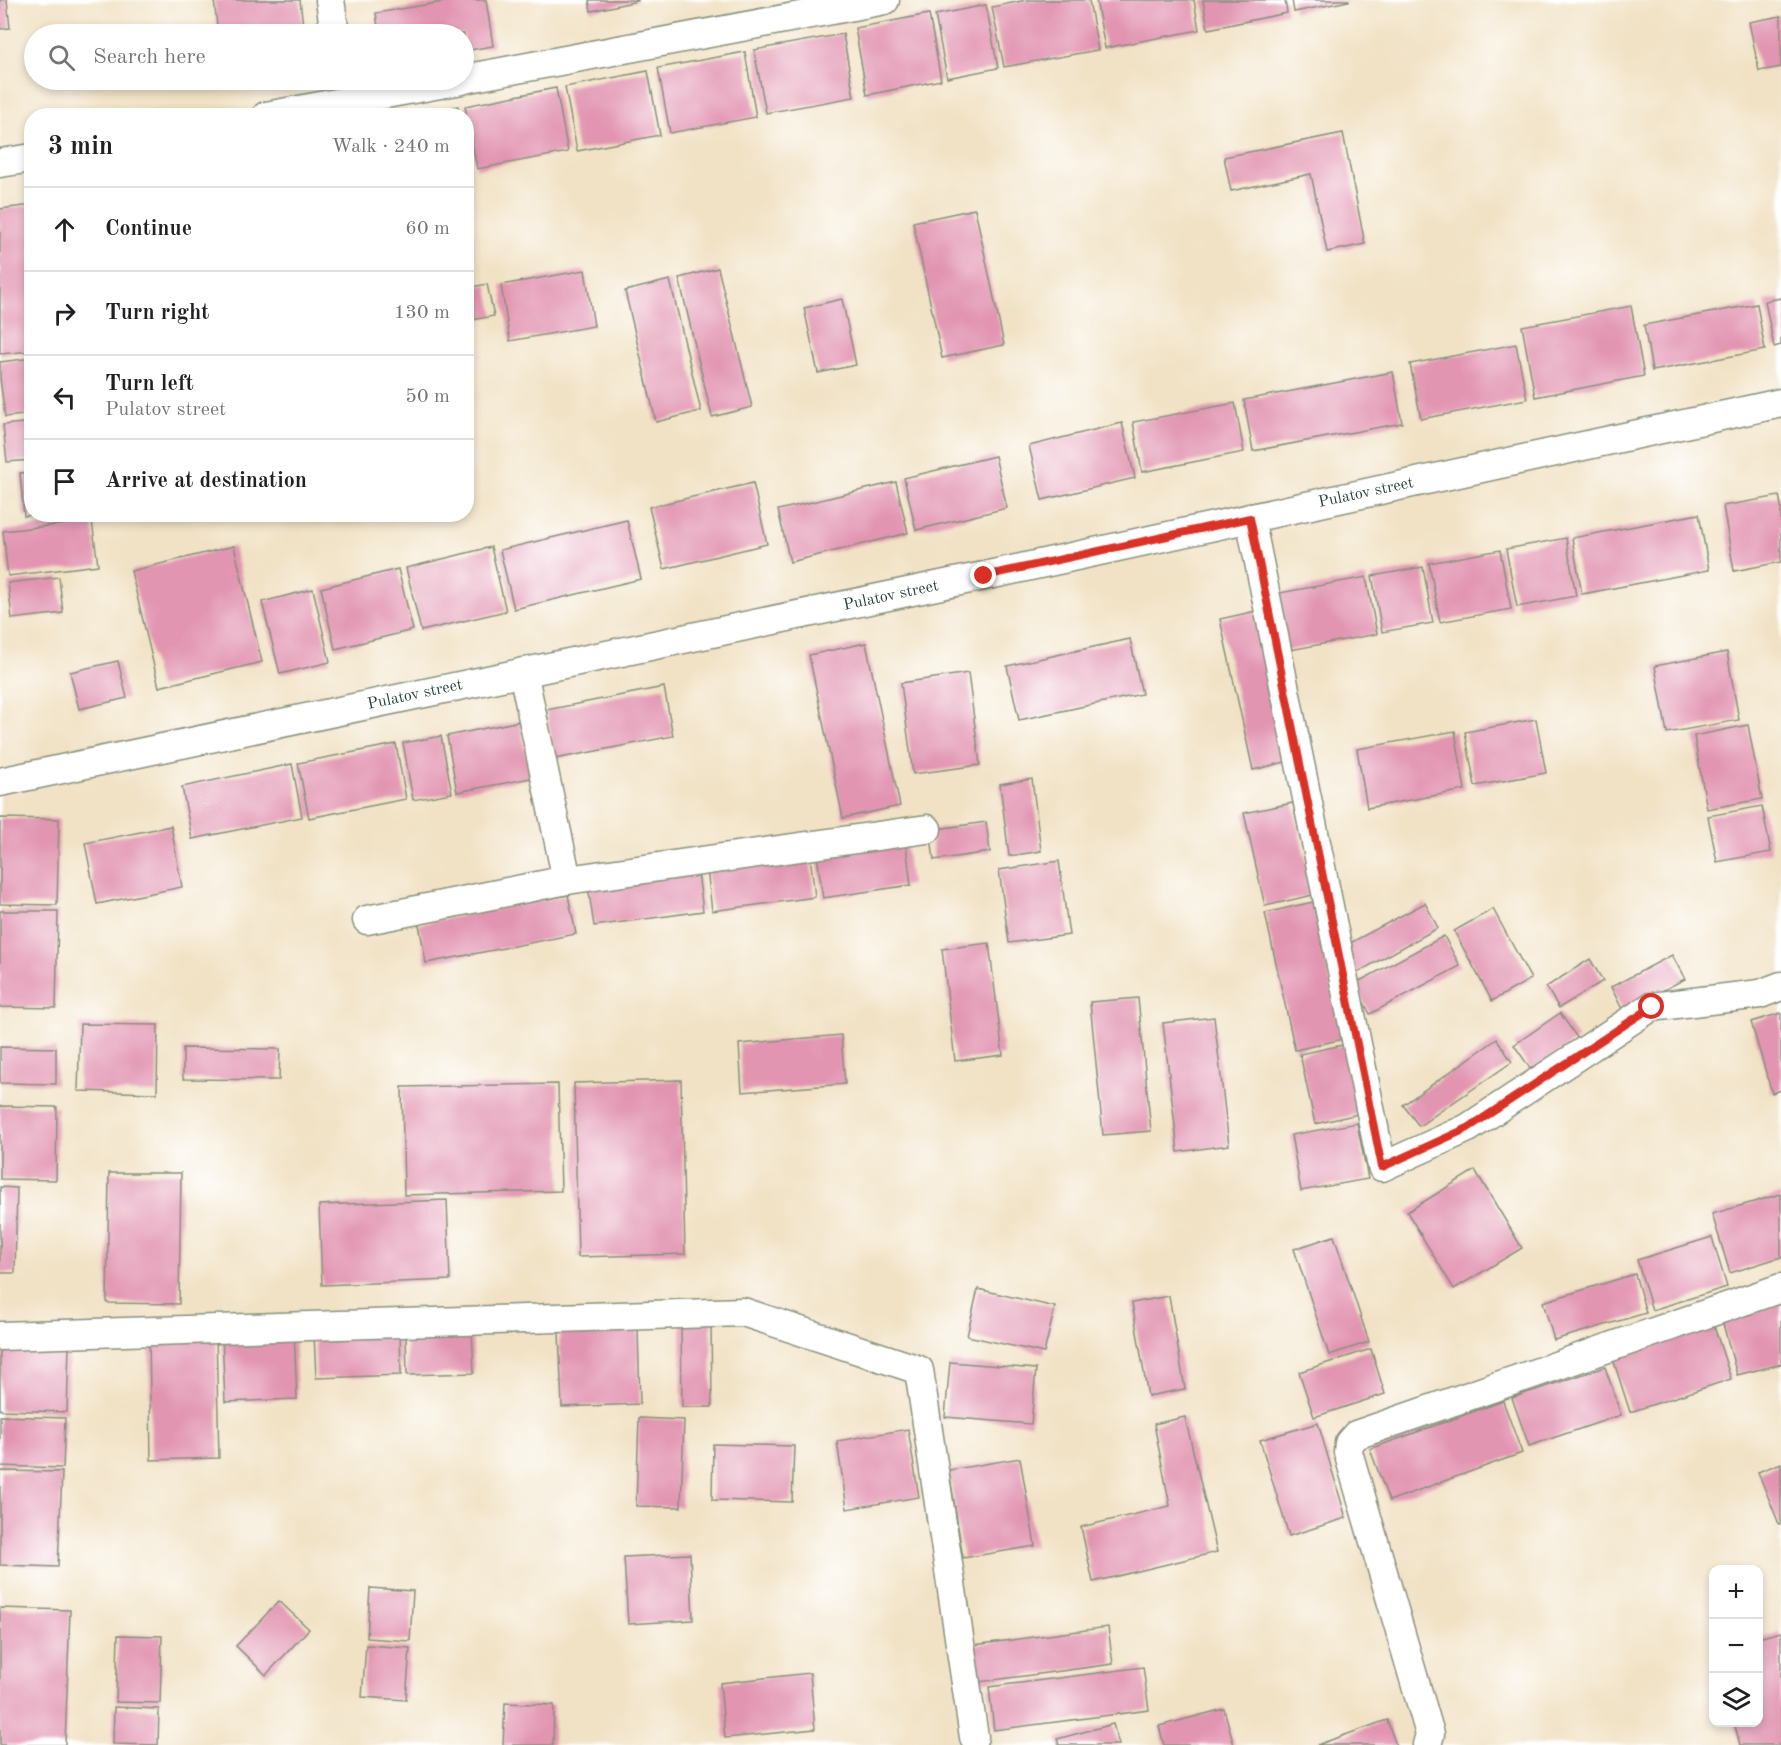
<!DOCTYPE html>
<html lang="en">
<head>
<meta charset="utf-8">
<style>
  body { margin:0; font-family:"Old Standard TT",serif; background:#f2f2f2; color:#202124 }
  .controls { position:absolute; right:18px; bottom:18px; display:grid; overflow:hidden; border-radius:12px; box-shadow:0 3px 9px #0003 }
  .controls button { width:54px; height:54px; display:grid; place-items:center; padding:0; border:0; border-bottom:2px solid #e0e0e0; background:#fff; color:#202124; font:30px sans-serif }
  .stop { position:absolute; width:18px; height:18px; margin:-14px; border:4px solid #d93025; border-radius:50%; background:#fff }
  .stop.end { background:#d93025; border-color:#fff; box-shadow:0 2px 6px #0008 }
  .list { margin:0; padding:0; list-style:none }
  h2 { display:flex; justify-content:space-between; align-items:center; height:78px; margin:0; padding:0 24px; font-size:26px }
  h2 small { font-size:20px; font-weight:400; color:#757577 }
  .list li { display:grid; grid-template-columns:39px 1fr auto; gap:18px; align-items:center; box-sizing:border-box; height:84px; padding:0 24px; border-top:2px solid #e0e0e0 }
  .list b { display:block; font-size:22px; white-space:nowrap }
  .list p { margin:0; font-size:20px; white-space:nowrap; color:#757577 }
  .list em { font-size:20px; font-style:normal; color:#757577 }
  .icon { flex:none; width:33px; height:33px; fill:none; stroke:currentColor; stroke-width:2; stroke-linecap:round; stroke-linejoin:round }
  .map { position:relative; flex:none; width:1781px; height:1745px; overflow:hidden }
  .search { position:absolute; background:#fff; box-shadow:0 3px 9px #0003; left:24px; top:24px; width:450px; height:66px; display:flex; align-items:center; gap:15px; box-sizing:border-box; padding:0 21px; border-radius:33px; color:#757577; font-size:22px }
  .panel { position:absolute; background:#fff; box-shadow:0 3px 9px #0003; left:24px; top:108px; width:450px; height:414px; border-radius:24px }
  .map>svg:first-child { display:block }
  .building { fill:#e295b1 }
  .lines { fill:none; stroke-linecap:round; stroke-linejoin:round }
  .street-casing { stroke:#88907c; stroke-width:31 }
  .street { stroke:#fff; stroke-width:28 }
  .route { stroke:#d93025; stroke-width:8 }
  .labels { text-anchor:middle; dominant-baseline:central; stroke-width:5; stroke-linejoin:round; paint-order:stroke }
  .street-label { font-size:16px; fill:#1f3d34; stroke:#fff }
</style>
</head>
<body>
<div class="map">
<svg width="1781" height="1745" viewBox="0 0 1781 1745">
  <rect width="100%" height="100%" fill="#fff"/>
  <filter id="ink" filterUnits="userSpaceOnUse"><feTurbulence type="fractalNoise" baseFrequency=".0167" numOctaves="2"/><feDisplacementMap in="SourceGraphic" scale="12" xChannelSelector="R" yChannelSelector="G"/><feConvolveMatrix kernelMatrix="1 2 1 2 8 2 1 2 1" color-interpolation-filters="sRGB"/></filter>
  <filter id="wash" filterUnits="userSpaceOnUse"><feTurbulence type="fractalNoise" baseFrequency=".008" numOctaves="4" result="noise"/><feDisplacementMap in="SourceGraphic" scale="24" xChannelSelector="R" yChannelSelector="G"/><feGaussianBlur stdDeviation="1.35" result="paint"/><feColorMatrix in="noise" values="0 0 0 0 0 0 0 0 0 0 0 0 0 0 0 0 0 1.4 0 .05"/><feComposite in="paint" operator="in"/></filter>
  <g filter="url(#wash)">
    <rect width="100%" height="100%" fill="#f1e2c5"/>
    <g id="blocks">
      <g class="building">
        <polygon points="0,0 7,0 10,28 0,29"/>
        <polygon points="214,0 300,0 304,34 218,34"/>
        <polygon points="455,0 486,0 493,46 464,51 464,34 379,34 376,13"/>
        <polygon points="589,0 638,0 638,1 591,11"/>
        <polygon points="1026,0 1089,0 1098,50 1004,67 992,7"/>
        <polygon points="1096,0 1194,0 1199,30 1105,48"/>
        <polygon points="1203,0 1285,0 1287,13 1208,29"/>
        <polygon points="1292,0 1349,0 1349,1 1294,12"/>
        <polygon points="986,5 998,68 947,78 935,15"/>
        <polygon points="929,14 941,80 867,95 855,28"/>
        <polygon points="1781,16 1781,67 1759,71 1749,22"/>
        <polygon points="843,34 854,97 766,113 754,50"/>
        <polygon points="745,52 756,117 670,133 658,68"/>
        <polygon points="648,71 660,135 577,151 565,87"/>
        <polygon points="556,88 568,152 477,169 465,106"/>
        <polygon points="458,106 460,116 412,116 412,114"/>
        <polygon points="1343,133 1365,244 1327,252 1311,174 1231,191 1224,157"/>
        <polygon points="32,205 32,351 0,354 0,209"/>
        <polygon points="975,209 1004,345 942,358 913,222"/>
        <polygon points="718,268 752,407 712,417 679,278"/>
        <polygon points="585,270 594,326 510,341 501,285"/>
        <polygon points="670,280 701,411 656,422 625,291"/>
        <polygon points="487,284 494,316 466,321 466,288"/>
        <polygon points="1781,298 1781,345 1774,347 1765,301"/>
        <polygon points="842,299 856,365 818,373 804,308"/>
        <polygon points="1757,304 1765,350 1652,371 1644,325"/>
        <polygon points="1631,306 1644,376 1535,397 1522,326"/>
        <polygon points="1516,344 1527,399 1421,419 1410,364"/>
        <polygon points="32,358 32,414 5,417 0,378 0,362"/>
        <polygon points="1393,372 1402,423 1253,451 1244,400"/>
        <polygon points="1235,403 1244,452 1142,472 1133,422"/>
        <polygon points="32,422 32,460 7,462 3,425"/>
        <polygon points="1122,423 1135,478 1042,500 1029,446"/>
        <polygon points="995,456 1007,508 916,530 904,478"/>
        <polygon points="32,472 32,515 24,516 20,473"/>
        <polygon points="896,482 908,533 790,562 778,510"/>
        <polygon points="753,483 767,544 664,569 649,507"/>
        <polygon points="1779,496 1781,505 1781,562 1734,571 1723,506"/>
        <polygon points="1699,514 1709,570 1582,594 1572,538"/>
        <polygon points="627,520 641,579 514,609 500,550"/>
        <polygon points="92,521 98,565 8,576 3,531"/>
        <polygon points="1566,538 1576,596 1517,607 1506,549"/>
        <polygon points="234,546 262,662 159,687 131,571"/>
        <polygon points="491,547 506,611 421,631 406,568"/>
        <polygon points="1500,550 1511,609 1440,622 1429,563"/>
        <polygon points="1423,567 1433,623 1382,632 1372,576"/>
        <polygon points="398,569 413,630 335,649 321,588"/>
        <polygon points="59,577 63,613 12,619 8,583"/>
        <polygon points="1366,577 1377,634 1285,651 1274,594"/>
        <polygon points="313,589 330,662 280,674 262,602"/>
        <polygon points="1261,610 1294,760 1253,770 1220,619"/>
        <polygon points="1130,639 1142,694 1019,720 1007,666"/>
        <polygon points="866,643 900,806 843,818 809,655"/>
        <polygon points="1727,652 1739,720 1667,733 1655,666"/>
        <polygon points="118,661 127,698 79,709 70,672"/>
        <polygon points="968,673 980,765 913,774 901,683"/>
        <polygon points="664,687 673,736 555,759 546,710"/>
        <polygon points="1536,719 1546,773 1475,786 1465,732"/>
        <polygon points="520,721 531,778 457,792 447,736"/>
        <polygon points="1748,725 1762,799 1707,809 1694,736"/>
        <polygon points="1455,731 1465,790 1367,808 1357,749"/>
        <polygon points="441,736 452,793 413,800 403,743"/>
        <polygon points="396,744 406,799 309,818 298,763"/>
        <polygon points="292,764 302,817 192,839 182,787"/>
        <polygon points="1032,779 1041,851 1009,856 1000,784"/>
        <polygon points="1293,803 1313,895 1265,906 1244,813"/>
        <polygon points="1762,806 1771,852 1717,862 1708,816"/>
        <polygon points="0,818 59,819 57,905 0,904"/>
        <polygon points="986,822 990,852 934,860 930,830"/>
        <polygon points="171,826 182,887 97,904 85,843"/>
        <polygon points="906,844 911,885 823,898 817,856"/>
        <polygon points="810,855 815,897 712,911 707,869"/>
        <polygon points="1059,861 1069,935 1009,943 999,870"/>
        <polygon points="698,872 703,911 594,926 588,886"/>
        <polygon points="568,895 576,934 426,963 419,924"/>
        <polygon points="1313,902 1343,1039 1295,1050 1265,913"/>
        <polygon points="1425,903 1438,928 1349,977 1335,951"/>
        <polygon points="1493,909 1531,979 1492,1001 1454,931"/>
        <polygon points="0,911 58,911 56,1008 0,1007"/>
        <polygon points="1444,936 1460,966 1370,1014 1354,984"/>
        <polygon points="989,943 1003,1055 955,1061 942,949"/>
        <polygon points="1672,955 1685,979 1623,1011 1611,987"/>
        <polygon points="1590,959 1603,981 1559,1008 1546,987"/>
        <polygon points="1138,998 1151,1131 1103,1135 1090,1002"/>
        <polygon points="1560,1013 1578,1039 1532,1071 1514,1045"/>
        <polygon points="1781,1013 1781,1090 1772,1093 1751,1022"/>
        <polygon points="1214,1017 1229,1145 1178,1152 1163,1023"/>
        <polygon points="80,1024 158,1025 157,1093 78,1091"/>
        <polygon points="841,1035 845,1084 742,1092 739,1044"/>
        <polygon points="1497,1039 1512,1062 1419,1126 1403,1105"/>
        <polygon points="1343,1045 1358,1114 1315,1124 1300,1054"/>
        <polygon points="0,1047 56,1048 56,1084 0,1083"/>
        <polygon points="183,1048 280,1049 279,1080 183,1079"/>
        <polygon points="681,1080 685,1254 578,1257 574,1083"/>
        <polygon points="558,1084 561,1191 404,1195 402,1087"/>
        <polygon points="0,1106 57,1107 56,1180 0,1179"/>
        <polygon points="1357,1123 1368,1179 1301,1191 1291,1135"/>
        <polygon points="1475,1170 1522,1248 1454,1289 1407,1212"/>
        <polygon points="109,1173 181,1173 179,1304 107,1303"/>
        <polygon points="0,1187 17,1188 15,1273 0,1273"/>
        <polygon points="1781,1194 1781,1257 1730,1273 1712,1214"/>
        <polygon points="447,1200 450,1280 322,1285 319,1205"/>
        <polygon points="1334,1236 1369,1342 1329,1355 1294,1249"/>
        <polygon points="1712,1237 1727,1287 1652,1310 1637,1260"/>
        <polygon points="1635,1274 1646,1313 1554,1340 1543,1302"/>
        <polygon points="978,1289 1055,1307 1044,1353 967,1336"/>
        <polygon points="1169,1296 1185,1389 1148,1396 1132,1303"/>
        <polygon points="1781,1304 1781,1364 1737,1375 1722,1320"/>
        <polygon points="681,1320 711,1320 712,1407 682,1407"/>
        <polygon points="1714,1326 1731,1379 1630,1412 1613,1359"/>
        <polygon points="638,1329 640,1404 562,1407 559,1332"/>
        <polygon points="472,1330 474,1373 407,1375 406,1332"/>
        <polygon points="294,1331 297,1399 225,1402 222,1335"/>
        <polygon points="400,1332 401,1375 316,1378 314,1334"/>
        <polygon points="216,1333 219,1458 151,1460 149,1335"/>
        <polygon points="0,1343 69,1345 67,1412 0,1410"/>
        <polygon points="1371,1349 1385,1394 1314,1417 1299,1372"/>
        <polygon points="950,1362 1036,1369 1031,1424 945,1417"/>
        <polygon points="1605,1367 1621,1415 1529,1446 1512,1398"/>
        <polygon points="1503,1401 1522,1453 1389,1501 1370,1449"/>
        <polygon points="0,1416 65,1418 63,1468 0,1466"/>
        <polygon points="1185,1417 1217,1552 1093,1582 1081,1527 1170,1506 1154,1424"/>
        <polygon points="639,1418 684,1420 681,1507 636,1506"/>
        <polygon points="1318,1423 1346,1518 1289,1536 1260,1440"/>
        <polygon points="908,1429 919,1497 847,1509 837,1441"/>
        <polygon points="713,1444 794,1446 792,1502 712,1500"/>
        <polygon points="1020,1458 1035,1546 963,1558 949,1470"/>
        <polygon points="1781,1463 1781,1523 1779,1524 1758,1472"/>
        <polygon points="0,1471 62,1472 58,1567 0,1565"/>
        <polygon points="690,1554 693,1620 628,1624 624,1557"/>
        <polygon points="370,1588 413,1591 410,1641 367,1638"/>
        <polygon points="279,1601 309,1629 266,1675 236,1646"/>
        <polygon points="0,1608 70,1610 65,1745 0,1745"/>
        <polygon points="1108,1627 1113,1664 979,1682 974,1645"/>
        <polygon points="1781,1632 1781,1745 1740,1745 1734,1722 1758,1722 1758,1638"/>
        <polygon points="118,1635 162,1636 160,1703 116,1702"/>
        <polygon points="366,1645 410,1648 406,1700 362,1697"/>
        <polygon points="1143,1667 1149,1710 994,1730 989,1687"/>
        <polygon points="810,1673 815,1729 725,1738 720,1683"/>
        <polygon points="505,1703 554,1705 553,1745 503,1745"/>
        <polygon points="114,1707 159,1709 158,1745 113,1744"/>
        <polygon points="1224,1709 1234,1745 1164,1745 1159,1726"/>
        <polygon points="1387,1720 1396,1745 1317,1745"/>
        <polygon points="1113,1724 1119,1745 1059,1745 1057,1739"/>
      </g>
    </g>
  </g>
  <g filter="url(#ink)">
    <use href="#blocks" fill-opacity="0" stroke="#88907c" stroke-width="1.5"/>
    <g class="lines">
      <defs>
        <g id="street">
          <polyline points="330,0 335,34"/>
          <polyline points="464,79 885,0"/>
          <polyline points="266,116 462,80"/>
          <polyline points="0,163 32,158"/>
          <polyline points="1250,518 1382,1167 1468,1128 1651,1007 1760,994 1781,986"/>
          <polyline points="523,672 567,880"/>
          <polyline points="0,782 984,576 1781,403"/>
          <polyline points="367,920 567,880 927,829"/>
          <polyline points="0,1336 743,1312 919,1370 974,1737"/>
          <polyline points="1427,1745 1430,1734 1348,1452 1349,1443 1356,1435 1781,1288"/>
        </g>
      </defs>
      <use href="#street" class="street-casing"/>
      <use href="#street" class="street"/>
    </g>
  </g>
  <g class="lines" filter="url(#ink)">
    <polyline class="route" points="984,576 1250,518 1382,1167 1468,1128 1652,1007"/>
  </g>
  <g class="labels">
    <g class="street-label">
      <text transform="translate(1366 493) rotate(-12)">Pulatov street</text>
      <text transform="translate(891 596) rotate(-12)">Pulatov street</text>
      <text transform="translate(415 695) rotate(-12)">Pulatov street</text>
    </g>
  </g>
</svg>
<div class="controls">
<button>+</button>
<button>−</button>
<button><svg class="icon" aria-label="layers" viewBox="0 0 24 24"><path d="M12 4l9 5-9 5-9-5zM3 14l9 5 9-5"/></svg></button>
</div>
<div class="stop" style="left:1652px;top:1007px"></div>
<div class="stop end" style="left:984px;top:576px"></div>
<div class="search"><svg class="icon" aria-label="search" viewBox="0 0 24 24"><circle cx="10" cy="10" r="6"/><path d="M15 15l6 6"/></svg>Search here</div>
<section class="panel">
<h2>3 min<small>Walk · 240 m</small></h2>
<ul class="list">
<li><svg class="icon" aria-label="ahead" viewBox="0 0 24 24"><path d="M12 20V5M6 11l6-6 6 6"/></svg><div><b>Continue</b></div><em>60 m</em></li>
<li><svg class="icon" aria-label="right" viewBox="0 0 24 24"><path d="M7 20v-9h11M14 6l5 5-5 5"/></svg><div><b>Turn right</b></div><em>130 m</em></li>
<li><svg class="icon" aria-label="left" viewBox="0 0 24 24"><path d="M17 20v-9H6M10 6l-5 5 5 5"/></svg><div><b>Turn left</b><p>Pulatov street</p></div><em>50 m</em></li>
<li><svg class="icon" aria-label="arrive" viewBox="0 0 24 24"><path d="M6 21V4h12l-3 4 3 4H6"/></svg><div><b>Arrive at destination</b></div></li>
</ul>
</section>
</div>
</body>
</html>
